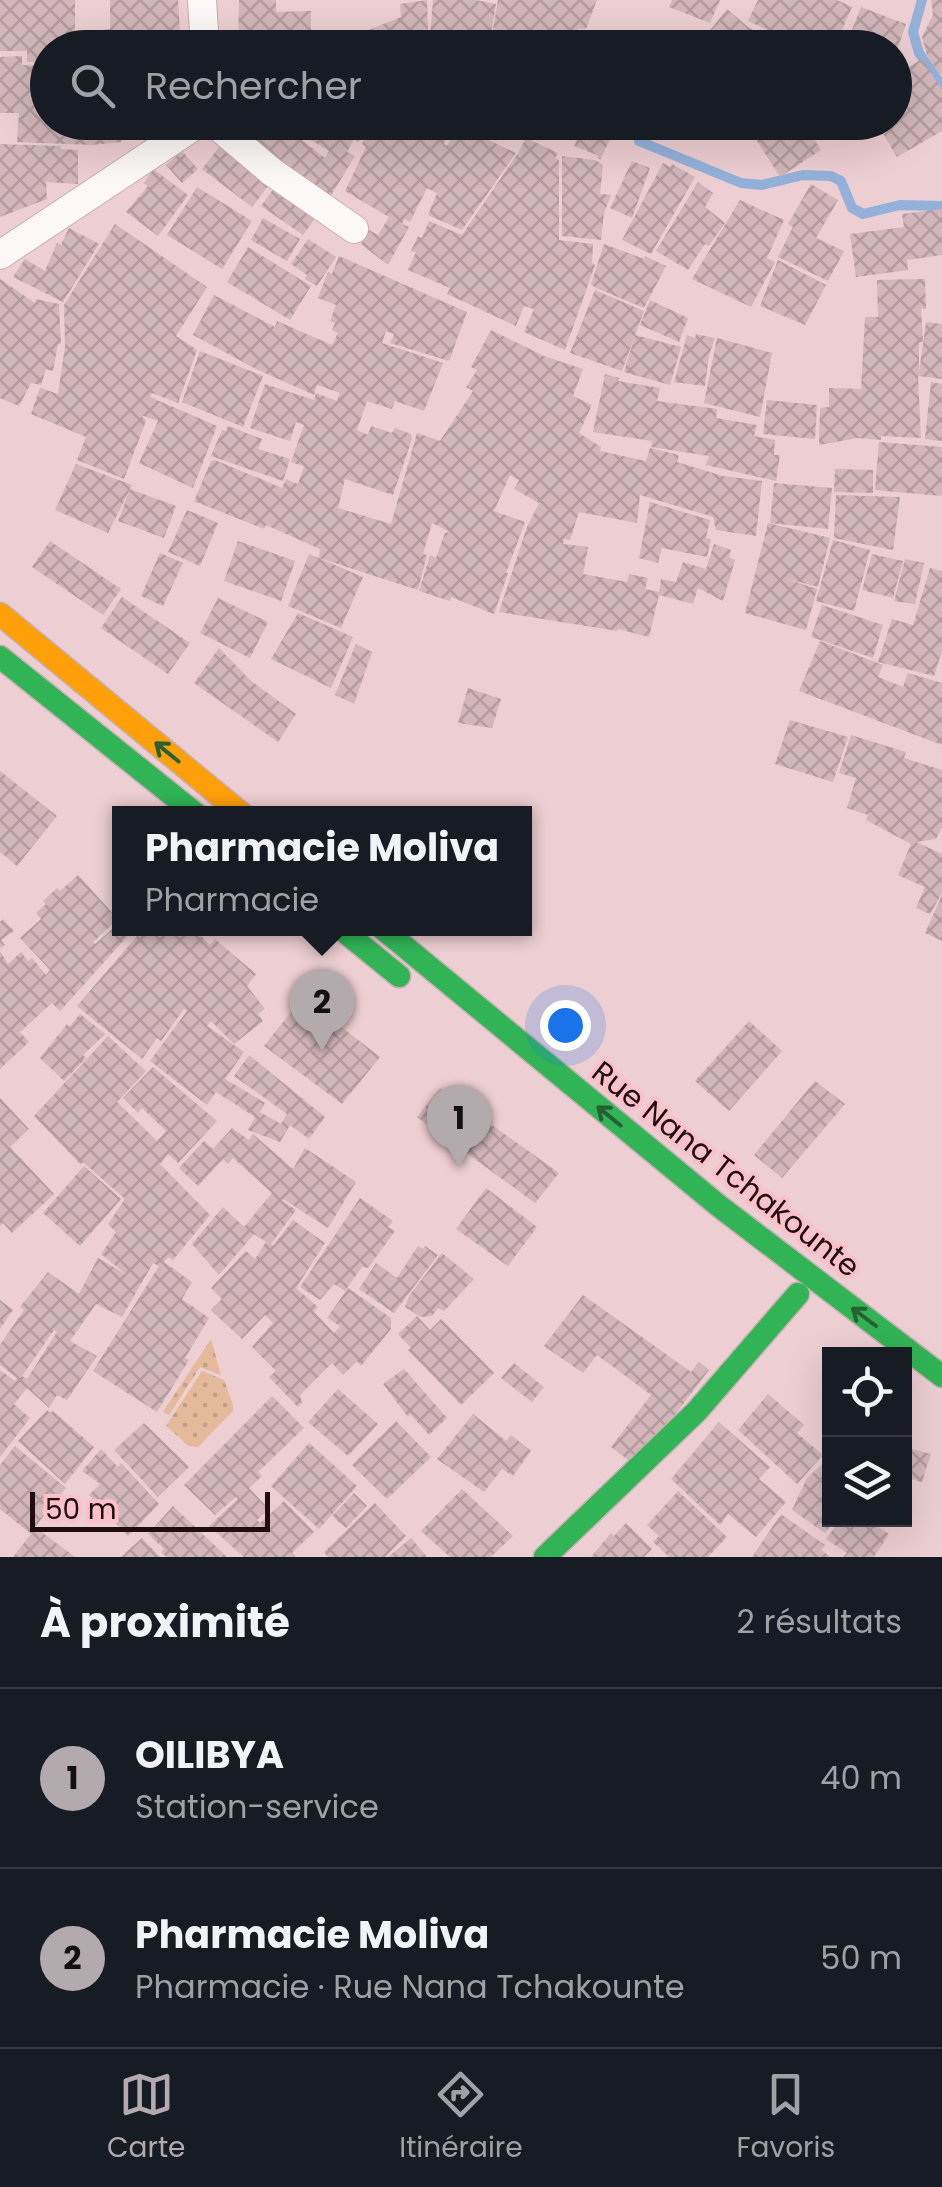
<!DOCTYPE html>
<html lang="fr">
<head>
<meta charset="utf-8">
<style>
  body { margin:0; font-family:Poppins,sans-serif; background:#242831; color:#f1f3f6 }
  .controls { position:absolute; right:30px; bottom:30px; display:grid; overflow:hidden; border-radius:0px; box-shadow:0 10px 40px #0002 }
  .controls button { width:90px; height:90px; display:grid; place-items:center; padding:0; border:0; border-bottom:2px solid #363941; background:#171b24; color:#f1f3f6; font:50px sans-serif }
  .scale { position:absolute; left:30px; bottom:25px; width:240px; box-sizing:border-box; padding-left:10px; border:5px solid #200d10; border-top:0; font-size:28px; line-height:35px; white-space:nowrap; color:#200d10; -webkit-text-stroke:8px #fac1c8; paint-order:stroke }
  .you { position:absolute; left:565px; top:1025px; width:35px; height:35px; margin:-25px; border:8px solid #fff; border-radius:50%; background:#1a73e8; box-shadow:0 0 0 15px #1a73e833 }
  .badge { display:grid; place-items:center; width:65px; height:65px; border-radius:50%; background:#b3aaad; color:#111; font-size:32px; font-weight:700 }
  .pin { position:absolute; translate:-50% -82px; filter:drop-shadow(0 2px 5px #0008) }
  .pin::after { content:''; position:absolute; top:52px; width:35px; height:30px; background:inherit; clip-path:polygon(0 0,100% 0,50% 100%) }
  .popup { position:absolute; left:112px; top:806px; width:420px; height:130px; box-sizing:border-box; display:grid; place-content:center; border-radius:0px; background:#171b24; filter:drop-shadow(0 2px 8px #0005); font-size:32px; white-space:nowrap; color:#9ea1a6 }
  .popup b { font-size:38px; color:#f1f3f6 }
  .popup::after { content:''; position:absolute; left:50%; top:100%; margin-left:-20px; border:20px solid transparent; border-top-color:#171b24 }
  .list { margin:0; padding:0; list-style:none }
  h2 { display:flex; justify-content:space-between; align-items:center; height:130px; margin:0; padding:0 40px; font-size:42px }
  h2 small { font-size:32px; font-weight:400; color:#9ea1a6 }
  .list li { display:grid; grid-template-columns:65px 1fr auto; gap:30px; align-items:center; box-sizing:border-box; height:180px; padding:0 40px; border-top:2px solid #363941 }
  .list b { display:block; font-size:38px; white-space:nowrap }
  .list p { margin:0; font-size:32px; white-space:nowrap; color:#9ea1a6 }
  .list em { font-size:32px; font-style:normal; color:#9ea1a6 }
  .icon { flex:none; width:55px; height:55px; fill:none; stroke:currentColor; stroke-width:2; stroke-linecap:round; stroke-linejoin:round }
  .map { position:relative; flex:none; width:942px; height:1557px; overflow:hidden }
  .search { position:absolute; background:#171b24; box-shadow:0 10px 40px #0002; left:30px; right:30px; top:30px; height:110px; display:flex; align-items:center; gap:25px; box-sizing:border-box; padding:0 35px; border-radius:55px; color:#9ea1a6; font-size:38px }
  .sheet { height:490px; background:#171b24 }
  nav { display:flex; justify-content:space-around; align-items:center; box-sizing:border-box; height:140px; border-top:2px solid #363941; background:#171b24; font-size:28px; color:#9ea1a6 }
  nav a { display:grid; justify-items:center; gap:5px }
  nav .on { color:#b3aaad }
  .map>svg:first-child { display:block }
  .grass { fill:url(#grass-dots) }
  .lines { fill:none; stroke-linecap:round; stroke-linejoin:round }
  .stream { stroke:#94b1da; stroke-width:10 }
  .building { fill:url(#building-cross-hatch); fill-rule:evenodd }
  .street-casing { stroke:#c7afb2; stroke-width:30 }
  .fast-casing { stroke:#c7afb2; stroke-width:25 }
  .slow-casing { stroke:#c7afb2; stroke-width:25 }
  .street { stroke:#fcf8f8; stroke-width:28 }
  .fast { stroke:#30b455; stroke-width:22 }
  .slow { stroke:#ff9f0a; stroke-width:22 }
  .oneway { stroke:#286032 }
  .labels { text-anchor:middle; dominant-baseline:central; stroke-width:8; stroke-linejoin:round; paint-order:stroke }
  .street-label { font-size:30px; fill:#200d10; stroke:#fac1c8 }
</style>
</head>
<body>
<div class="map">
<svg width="942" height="1557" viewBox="0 0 942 1557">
  <defs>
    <pattern id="grass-dots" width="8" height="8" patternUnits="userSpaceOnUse" patternTransform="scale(2.5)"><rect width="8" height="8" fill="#e4ba9b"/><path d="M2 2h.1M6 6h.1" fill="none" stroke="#c39f84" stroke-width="1.8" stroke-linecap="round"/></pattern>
    <pattern id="building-cross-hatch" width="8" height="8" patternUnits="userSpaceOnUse" patternTransform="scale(2.5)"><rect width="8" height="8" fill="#d2b6ba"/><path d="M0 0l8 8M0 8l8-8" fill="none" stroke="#b49b9f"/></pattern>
  </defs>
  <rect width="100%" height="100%" fill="#edced2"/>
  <g class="grass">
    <polygon points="211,1339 221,1375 200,1367 169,1415 163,1412"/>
    <polygon points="202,1371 224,1380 233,1405 233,1411 198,1447 189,1446 166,1426"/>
  </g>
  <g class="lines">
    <g class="stream">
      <polyline points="922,0 913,32 919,53 942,86"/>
      <polyline points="639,141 741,183 762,185 803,175 831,176 841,181 852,208 863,214 900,205 942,206"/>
    </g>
  </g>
  <g class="building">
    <polygon points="0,0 75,0 75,48 48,48 48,62 27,62 27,51 0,51"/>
    <polygon points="110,0 178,0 180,30 175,30 176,46 104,45 104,29 110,29"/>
    <polygon points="239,0 276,0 276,12 311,11 311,35 297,35 297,48 238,48"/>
    <polygon points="427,0 428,32 405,34 409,48 323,48 401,17 400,4"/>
    <polygon points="433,0 476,0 496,4 489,45 430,37"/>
    <polygon points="498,0 597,0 586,29 578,29 573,38 595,48 507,48 491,41"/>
    <polygon points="672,0 720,0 710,23 669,7"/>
    <polygon points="758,0 837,0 852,7 834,48 807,48 748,21"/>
    <polygon points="931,0 942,0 942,74 940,75 927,55 922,37 933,15"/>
    <polygon points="861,7 906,24 895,56 894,48 845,48"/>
    <polygon points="727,9 748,27 764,37 755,48 696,48"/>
    <polygon points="613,32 651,47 651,48 607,48"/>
    <polygon points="22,56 22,65 48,66 48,122 120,122 121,142 91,145 17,142 19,113 0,113 0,57"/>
    <polygon points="922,59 942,90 942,131 897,157 876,122 894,122 894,76"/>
    <polygon points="243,122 304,122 294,134 325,158 329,151 301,134 308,122 368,122 358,142 354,139 347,152 355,156 327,202 242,136 248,127"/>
    <polygon points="372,122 454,122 444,144 447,146 457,125 516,153 462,230 428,215 437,193 427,188 410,222 404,219 402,224 409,227 388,265 361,244 369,230 378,235 389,217 345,191 366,147 362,144"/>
    <polygon points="538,122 629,122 625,132 616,127 600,160 597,155 574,146 577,140"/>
    <polygon points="782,122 838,122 814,139 821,150 780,177 757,141"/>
    <polygon points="526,138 558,153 555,158 559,160 559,240 593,244 592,263 595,265 565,350 524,332 534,309 524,306 516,326 447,294 450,288 408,270 416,252 411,251 418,236 422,238 429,221 462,235 518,153"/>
    <polygon points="223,142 273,180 252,207 202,169"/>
    <polygon points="0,144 61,146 61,149 78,150 78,184 46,182 47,199 0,217"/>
    <polygon points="182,151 198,169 182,183 166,165"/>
    <polygon points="562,156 595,160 603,165 600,194 611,195 604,213 601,240 562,236"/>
    <polygon points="632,161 650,168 632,218 610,208"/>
    <polygon points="663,163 670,167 672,164 695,177 651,254 622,240"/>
    <polygon points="153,169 188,195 158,236 126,212 148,186 144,183"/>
    <polygon points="698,182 713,193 705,207 725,223 709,246 705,244 688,270 656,251"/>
    <polygon points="277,184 319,213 303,235 261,206"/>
    <polygon points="811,184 838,200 816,238 844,251 828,281 778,257 793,227 788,224"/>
    <polygon points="197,187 252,221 222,269 167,235"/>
    <polygon points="740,200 784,220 767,258 775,262 751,307 692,279"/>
    <polygon points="942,209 942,255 907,260 908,270 856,277 850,234 904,227 902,214"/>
    <polygon points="263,218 300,239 287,261 251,240"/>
    <polygon points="115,224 207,287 176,336 197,350 178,403 152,393 150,397 217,426 193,488 139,463 158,421 141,415 146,421 124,479 77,460 86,437 31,414 40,388 58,394 65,346 64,305"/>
    <polygon points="69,228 99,244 63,302 13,277 25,259 45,271 57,243 61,245"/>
    <polygon points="308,239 336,257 317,286 305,279 307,275 291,264"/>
    <polygon points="604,244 644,259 645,256 666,266 644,308 596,288 591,284"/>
    <polygon points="248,247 311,286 290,320 227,282"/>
    <polygon points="339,256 467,312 449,361 390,343 394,334 386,331 382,343 443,363 424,411 395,401 392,409 367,401 357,430 368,435 371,426 392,433 395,428 411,434 412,439 393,495 345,479 338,508 391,524 417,433 440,441 473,391 466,387 477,370 471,367 491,330 544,356 583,369 573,396 592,405 579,433 601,447 600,451 646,461 650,448 679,455 677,462 723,476 762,481 756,536 716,530 713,517 640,495 637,523 579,512 570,540 564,539 563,544 588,547 583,574 627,582 629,574 648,578 645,589 659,592 661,579 676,582 683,562 706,569 714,544 731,550 729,557 735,560 723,601 698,588 693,604 659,595 649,637 618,629 617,631 499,612 527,527 539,503 514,489 519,480 510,475 494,511 525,522 506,573 508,573 494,614 451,597 450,601 419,591 430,555 436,558 445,533 450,532 432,523 423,554 427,555 418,590 319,558 320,549 266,525 264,529 194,501 211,461 215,460 282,488 286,479 298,484 304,466 291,462 304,425 296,422 290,441 250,428 265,384 314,400 316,393 337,401 340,393 317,385 314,395 256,369 193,335 214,295 275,327 277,321 332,345 338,333 332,330 335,323 330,321 336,305 318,298 328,272 332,274"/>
    <polygon points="778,260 826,285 805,325 760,306"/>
    <polygon points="0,279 35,303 36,299 59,304 61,344 58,344 53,371 46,369 41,385 31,383 19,406 0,398"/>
    <polygon points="925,279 926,309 921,309 923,341 919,343 919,372 926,322 942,324 942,379 918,376 921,438 881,436 881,440 858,438 819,445 820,408 829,407 829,388 861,389 865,317 878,317 877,280"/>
    <polygon points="595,290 644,311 622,371 570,353"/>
    <polygon points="650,300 688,318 679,342 640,325"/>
    <polygon points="696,334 715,338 709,355 705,386 674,382 687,335 695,338"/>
    <polygon points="635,335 681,347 670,385 624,372"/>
    <polygon points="717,338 772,353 760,417 704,403"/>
    <polygon points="200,351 263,376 243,427 182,402"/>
    <polygon points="605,374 619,378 618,381 660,388 657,401 717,409 716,418 757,425 754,436 775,440 774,455 780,455 776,481 706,465 709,456 651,447 652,441 593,432"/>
    <polygon points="931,382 942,384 942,441 925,439"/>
    <polygon points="767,400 817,405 815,439 763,434"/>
    <polygon points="228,426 262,439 258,449 290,459 283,481 211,456 222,430 226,431"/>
    <polygon points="879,442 942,447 942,496 875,490"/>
    <polygon points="76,464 132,485 108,533 55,510"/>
    <polygon points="835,469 873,470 873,493 834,492"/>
    <polygon points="774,483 832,488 828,529 770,523"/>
    <polygon points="130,489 176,506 164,538 118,521"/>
    <polygon points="836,495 900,497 893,550 834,538"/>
    <polygon points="650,502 710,520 706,538 711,539 707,557 662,548 658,563 639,558"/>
    <polygon points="187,510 218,523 200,566 168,552"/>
    <polygon points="768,523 830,538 818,587 787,579 817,589 806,630 745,613"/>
    <polygon points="833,540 870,550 854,611 816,601"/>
    <polygon points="50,541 121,589 103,615 32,567"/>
    <polygon points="238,541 295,561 281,601 224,581"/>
    <polygon points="160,553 183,563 163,606 141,596"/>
    <polygon points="309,554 363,577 341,628 288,606"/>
    <polygon points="872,554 903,561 893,598 862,590"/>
    <polygon points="905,559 924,563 915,604 894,601"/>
    <polygon points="930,568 942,571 942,651 934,676 878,662 892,619 913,625"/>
    <polygon points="122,597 190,643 168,674 101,628"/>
    <polygon points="218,598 268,622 250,658 200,633"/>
    <polygon points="822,605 883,625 873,658 811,637"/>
    <polygon points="298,613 353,637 331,688 271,659"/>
    <polygon points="820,641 883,665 878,677 903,687 908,673 942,683 942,745 799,691"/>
    <polygon points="356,644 372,652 354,704 335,695"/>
    <polygon points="219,648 250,680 296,714 278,742 194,683"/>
    <polygon points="468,688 501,699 492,728 458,723"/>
    <polygon points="790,720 848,737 833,782 775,764"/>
    <polygon points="851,735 906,752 904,758 942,770 942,827 936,839 916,842 942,854 942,893 930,914 916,908 925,887 898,875 911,844 866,820 868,815 847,808 856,778 839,773"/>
    <polygon points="0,771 57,816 17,866 0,852"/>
    <polygon points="78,875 118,919 93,942 95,944 120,922 120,929 134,929 60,1011 52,1003 20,1032 29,1042 0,1069 0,951 8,964 21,952 28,961 32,958 46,975 50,970 20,938 41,919 36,913 46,904 43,901 57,888 60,891"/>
    <polygon points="942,895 942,941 925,933"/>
    <polygon points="3,919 14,931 1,940 5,945 0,948 0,922"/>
    <polygon points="143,929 194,929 210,945 215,939 256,974 247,986 265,1009 258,1014 263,1021 234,1044 211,1021 207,1026 244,1052 225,1079 265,1103 260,1112 281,1124 287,1114 234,1076 249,1055 325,1117 309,1139 290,1125 280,1142 248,1130 255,1117 216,1092 207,1105 150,1061 187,1011 184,1009 161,1041 157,1038 142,1059 77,1006"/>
    <polygon points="303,997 380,1057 342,1104 264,1046"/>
    <polygon points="80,1014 105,1034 83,1055 86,1058 64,1081 40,1058 67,1024 70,1026"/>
    <polygon points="749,1021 782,1051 729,1111 695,1081"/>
    <path d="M108,1036L146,1071L117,1102L157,1141L166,1131L142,1108L138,1113L123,1098L153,1067L217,1121L178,1163L168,1154L160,1164L210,1215L173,1260L168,1257L164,1262L192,1282L182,1299L209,1318L185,1358L189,1360L157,1412L93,1371L159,1266L153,1263L122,1317L96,1304L70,1341L97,1356L67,1400L57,1395L49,1408L27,1388L14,1404L30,1418L0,1457V1370L15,1381L17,1378L0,1365V1345L24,1310L20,1307L48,1272L79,1294L98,1258L127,1275L101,1254L116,1232L108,1224L125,1199L83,1162L81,1165L34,1116ZM54,1330L57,1332L27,1379L22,1376Z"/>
    <polygon points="815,1081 845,1104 782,1178 754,1155"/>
    <polygon points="440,1088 559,1173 535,1203 417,1117"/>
    <polygon points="0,1098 29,1129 10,1147 54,1194 12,1233 3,1223 0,1226"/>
    <polygon points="232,1128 249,1140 253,1134 293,1169 305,1148 356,1182 328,1228 283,1199 282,1201 296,1210 271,1244 273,1246 293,1220 325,1243 296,1288 318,1307 314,1312 334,1333 340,1326 327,1318 348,1288 391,1318 391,1329 361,1366 357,1361 343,1375 332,1363 300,1395 302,1403 298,1407 269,1377 276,1371 252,1347 273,1323 265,1315 242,1339 211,1310 222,1299 211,1288 246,1251 255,1259 266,1242 254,1234 219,1275 192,1244 223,1207 244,1227 272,1193 233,1158 228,1164 223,1159 198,1186 179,1168 204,1141 213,1149"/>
    <polygon points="84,1166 121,1199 80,1246 43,1213"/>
    <polygon points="486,1188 537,1227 508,1266 456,1229"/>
    <polygon points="360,1198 393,1221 388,1227 395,1231 368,1268 362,1267 345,1291 334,1284 320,1300 300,1287"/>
    <polygon points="418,1246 423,1249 425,1246 438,1255 394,1313 359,1289 376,1263 397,1278"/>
    <polygon points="442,1253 474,1279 444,1311 438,1308 432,1316 421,1317 405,1307 409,1296"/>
    <polygon points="583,1295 691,1372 699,1362 709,1370 636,1466 611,1447 651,1395 597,1355 583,1373 544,1346"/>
    <polygon points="0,1300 13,1310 0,1329"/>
    <polygon points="417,1316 430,1330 441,1319 494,1373 461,1405 408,1350 411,1348 398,1334"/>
    <polygon points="514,1363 544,1387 532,1402 501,1378"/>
    <polygon points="404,1369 447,1418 429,1435 410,1414 408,1417 383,1384"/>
    <polygon points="338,1389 378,1424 348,1456 308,1422"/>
    <polygon points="768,1394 804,1425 797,1433 823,1455 797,1484 738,1430"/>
    <polygon points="272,1396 304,1428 258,1472 262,1476 249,1488 269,1509 257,1520 260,1523 284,1501 314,1532 292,1553 296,1557 244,1557 209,1526 238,1499 236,1497 215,1515 184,1485"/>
    <polygon points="47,1410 50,1413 53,1411 94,1447 65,1484 18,1441"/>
    <polygon points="473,1414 506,1441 511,1435 531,1451 513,1476 502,1469 484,1492 437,1459"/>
    <polygon points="396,1421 431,1457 387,1499 352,1465"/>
    <polygon points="719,1422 770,1467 759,1479 786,1502 756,1537 728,1514 720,1525 671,1479"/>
    <polygon points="144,1423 189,1467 158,1497 114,1450"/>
    <polygon points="309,1443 357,1486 319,1529 271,1486"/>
    <polygon points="15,1446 66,1488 35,1527 75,1557 13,1557 31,1534 0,1509 0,1465"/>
    <polygon points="905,1447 931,1454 922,1482 904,1477"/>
    <polygon points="101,1449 118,1467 121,1463 159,1504 128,1536 89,1495 100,1484 82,1471"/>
    <polygon points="826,1461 830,1463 830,1520 835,1520 825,1533 792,1510 807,1478"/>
    <polygon points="462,1489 513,1536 491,1557 450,1557 421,1531"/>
    <polygon points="678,1491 727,1537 708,1557 669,1557 653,1542 659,1536 647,1525"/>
    <polygon points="354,1493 367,1506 346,1528 332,1516"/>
    <polygon points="375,1503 406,1536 385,1557 328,1557 324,1552"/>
    <polygon points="173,1506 227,1557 166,1557 161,1552 164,1549 148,1534"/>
    <polygon points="781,1514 825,1545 821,1550 831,1557 752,1557"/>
    <polygon points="840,1520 868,1520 889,1534 874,1557 843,1557 847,1553 826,1539"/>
    <polygon points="626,1523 652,1549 644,1557 591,1557 611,1533 614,1536"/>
    <polygon points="142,1538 160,1557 121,1557"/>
    <polygon points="411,1538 427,1557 388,1557"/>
  </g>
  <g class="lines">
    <defs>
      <g id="street">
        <polyline points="202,0 205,48"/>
        <polyline points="213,122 272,172 354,229"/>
        <polyline points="0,255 200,122"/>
      </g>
      <g id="fast">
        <polyline points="0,657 196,814"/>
        <polyline points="340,928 399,976"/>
        <polyline points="382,928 719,1206 942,1376"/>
        <polyline points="545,1557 697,1411 798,1294"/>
      </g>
      <polyline id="slow" points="0,614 242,814"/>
    </defs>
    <use href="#street" class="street-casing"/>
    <use href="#fast" class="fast-casing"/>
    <use href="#slow" class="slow-casing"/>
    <use href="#street" class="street"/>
    <use href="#fast" class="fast"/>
    <use href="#slow" class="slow"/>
  </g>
  <defs><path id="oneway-shaft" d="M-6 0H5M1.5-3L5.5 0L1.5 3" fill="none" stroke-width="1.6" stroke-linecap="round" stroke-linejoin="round" transform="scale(2.5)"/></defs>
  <g class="oneway">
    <use href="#oneway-shaft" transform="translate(167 752) rotate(-141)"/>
    <use href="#oneway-shaft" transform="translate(609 1116) rotate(-141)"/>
    <use href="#oneway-shaft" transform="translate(864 1317) rotate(-143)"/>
  </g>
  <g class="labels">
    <g class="street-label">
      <text transform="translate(726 1169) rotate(38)">Rue Nana Tchakounte</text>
    </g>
  </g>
</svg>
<div class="controls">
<button><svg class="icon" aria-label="locate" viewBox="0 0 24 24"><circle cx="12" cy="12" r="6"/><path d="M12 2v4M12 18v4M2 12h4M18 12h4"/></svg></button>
<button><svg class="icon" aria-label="layers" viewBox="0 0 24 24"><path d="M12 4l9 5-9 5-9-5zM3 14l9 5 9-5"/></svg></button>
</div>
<div class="scale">50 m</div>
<div class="you"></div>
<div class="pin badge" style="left:459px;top:1167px">1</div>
<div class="pin badge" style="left:322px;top:1051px">2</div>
<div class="popup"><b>Pharmacie Moliva</b>Pharmacie</div>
<div class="search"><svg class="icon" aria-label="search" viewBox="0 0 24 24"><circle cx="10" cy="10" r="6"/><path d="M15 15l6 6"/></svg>Rechercher</div>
</div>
<section class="sheet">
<h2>À proximité<small>2 résultats</small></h2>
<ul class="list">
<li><span class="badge">1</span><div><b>OILIBYA</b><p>Station-service</p></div><em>40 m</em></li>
<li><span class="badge">2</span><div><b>Pharmacie Moliva</b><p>Pharmacie · Rue Nana Tchakounte</p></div><em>50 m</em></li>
</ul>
</section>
<nav>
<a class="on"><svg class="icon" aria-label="map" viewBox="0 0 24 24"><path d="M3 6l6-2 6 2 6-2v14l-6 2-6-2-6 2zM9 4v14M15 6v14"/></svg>Carte</a>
<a><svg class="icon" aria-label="directions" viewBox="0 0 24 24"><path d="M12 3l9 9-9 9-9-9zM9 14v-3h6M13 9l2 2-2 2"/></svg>Itinéraire</a>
<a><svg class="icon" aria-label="saved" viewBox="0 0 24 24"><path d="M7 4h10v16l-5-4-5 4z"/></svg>Favoris</a>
</nav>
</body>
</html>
